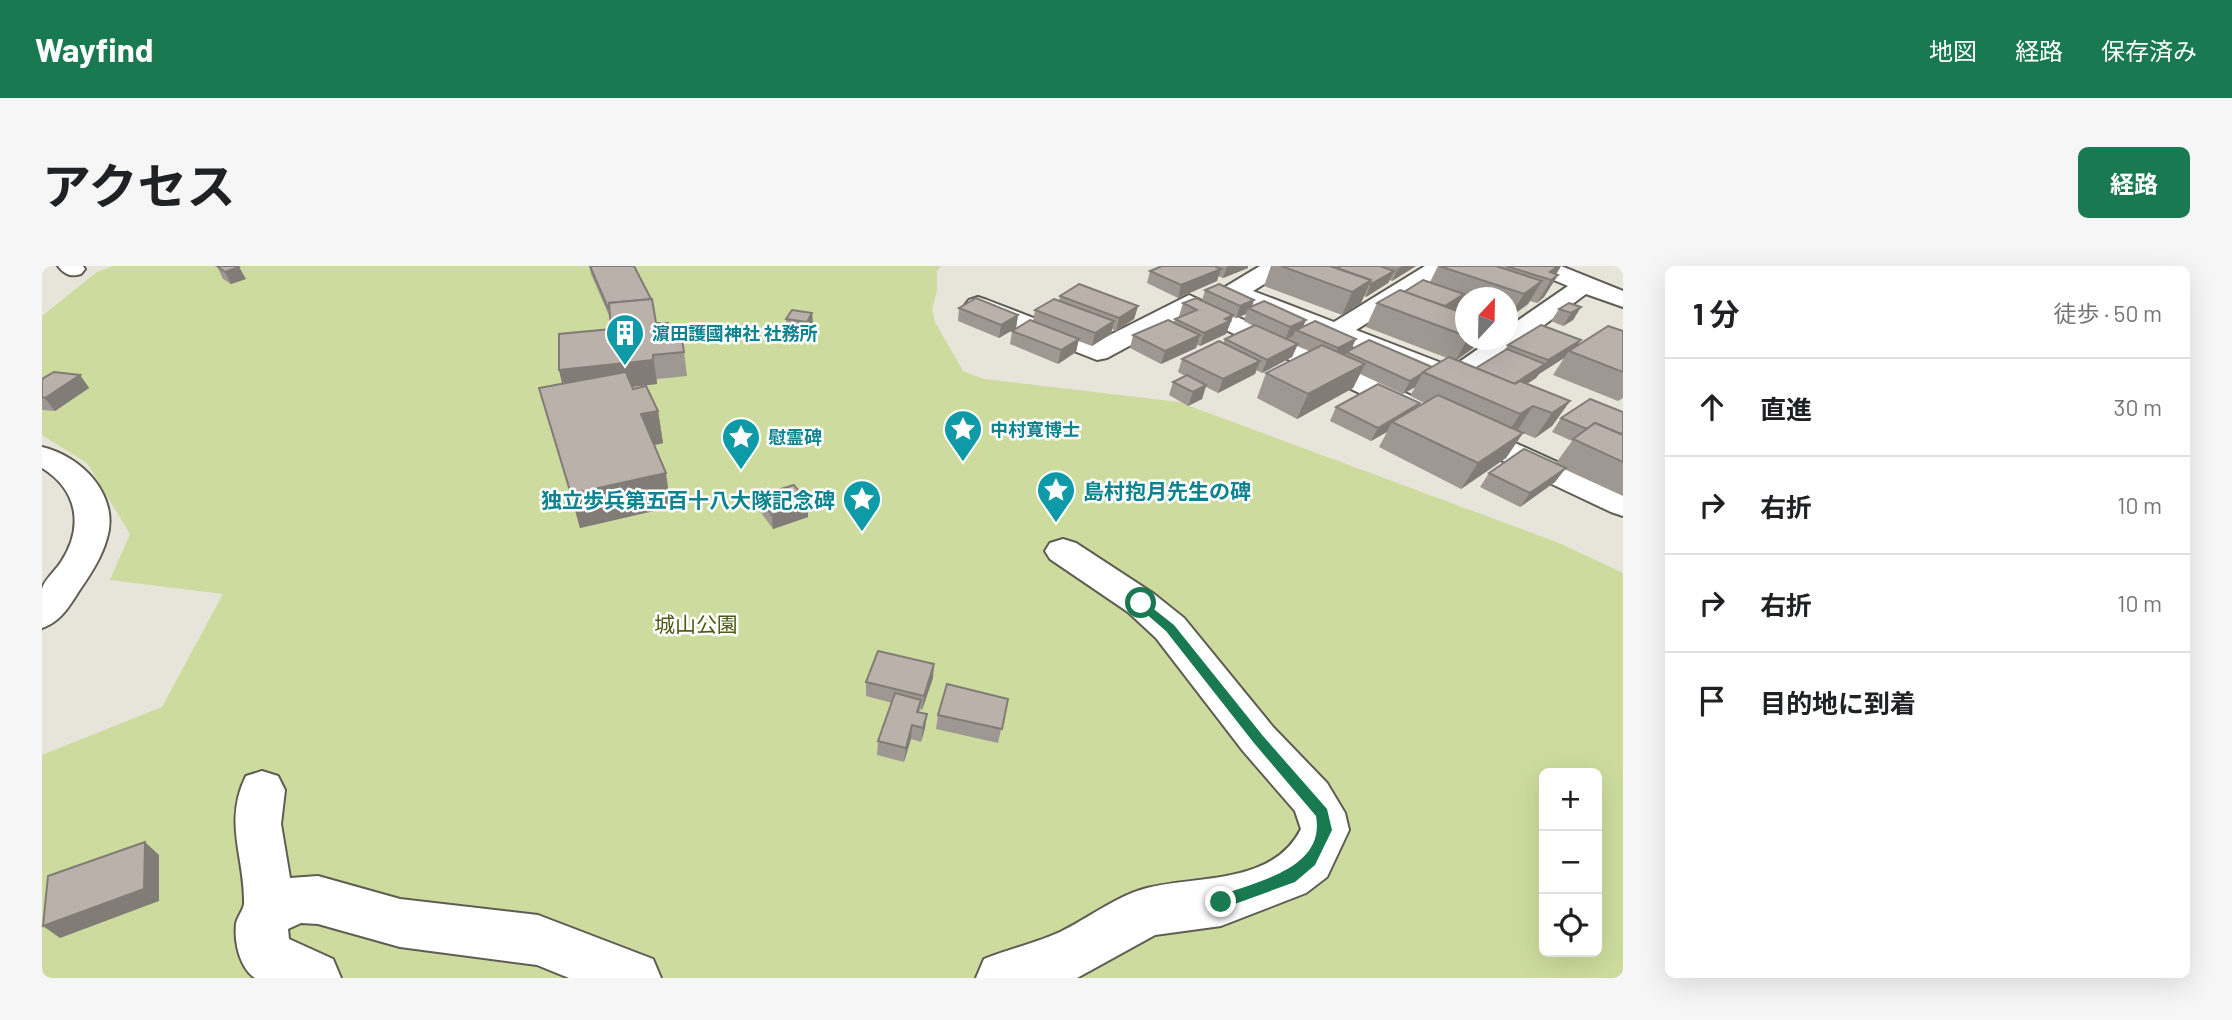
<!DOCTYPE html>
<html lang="ja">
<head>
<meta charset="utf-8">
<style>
  body { margin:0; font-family:Barlow,"Noto Sans JP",sans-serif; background:#f6f6f6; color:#202124 }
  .controls { position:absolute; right:21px; bottom:21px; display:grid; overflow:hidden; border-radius:10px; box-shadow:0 7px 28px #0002 }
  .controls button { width:63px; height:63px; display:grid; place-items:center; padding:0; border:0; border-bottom:2px solid #e0e0e0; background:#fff; color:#202124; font:35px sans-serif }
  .compass { position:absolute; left:1413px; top:21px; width:63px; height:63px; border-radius:50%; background:#fff; box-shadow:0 7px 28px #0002; rotate:22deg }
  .stop { position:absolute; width:21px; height:21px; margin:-16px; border:5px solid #197a52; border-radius:50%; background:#fff }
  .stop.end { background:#197a52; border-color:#fff; box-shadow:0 2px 7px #0008 }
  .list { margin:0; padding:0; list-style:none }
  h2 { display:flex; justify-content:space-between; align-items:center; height:91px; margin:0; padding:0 28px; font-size:30px }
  h2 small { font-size:23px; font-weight:400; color:#757577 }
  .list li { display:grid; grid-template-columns:46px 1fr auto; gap:21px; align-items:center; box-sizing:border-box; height:98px; padding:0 28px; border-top:2px solid #e0e0e0 }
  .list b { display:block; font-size:26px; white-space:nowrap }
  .list em { font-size:23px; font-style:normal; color:#757577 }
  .icon { flex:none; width:38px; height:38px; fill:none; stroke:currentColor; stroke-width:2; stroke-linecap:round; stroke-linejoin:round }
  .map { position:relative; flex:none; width:1581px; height:712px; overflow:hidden; border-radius:10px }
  header { display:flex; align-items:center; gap:42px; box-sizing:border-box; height:98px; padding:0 35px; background:#197a52; color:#fff }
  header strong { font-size:33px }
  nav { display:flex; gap:38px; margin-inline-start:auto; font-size:24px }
  .intro { display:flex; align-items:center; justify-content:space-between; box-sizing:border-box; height:168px; padding:0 42px }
  h1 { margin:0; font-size:49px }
  .button { padding:18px 32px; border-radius:10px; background:#197a52; color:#fff; font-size:24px; font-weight:700 }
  main { display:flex; gap:42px; padding:0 42px }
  aside { flex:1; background:#fff; border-radius:10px; box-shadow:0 7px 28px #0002 }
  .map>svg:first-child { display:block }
  .green { fill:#cddc9e; fill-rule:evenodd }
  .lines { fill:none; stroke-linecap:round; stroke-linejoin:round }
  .street-casing { stroke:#5f5c53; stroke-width:4 }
  .street { fill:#fff; fill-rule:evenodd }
  .wall { fill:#9f9892; fill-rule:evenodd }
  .shaded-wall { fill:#827c77 }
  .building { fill:#b9b1aa; stroke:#827c77; stroke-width:2 }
  .route { fill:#197a52 }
  .labels { text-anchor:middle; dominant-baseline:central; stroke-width:5; stroke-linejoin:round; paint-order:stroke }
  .far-culture-label { font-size:18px; font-weight:bold; fill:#0d838f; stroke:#fff; text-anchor:start }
  .culture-label { font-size:21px; font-weight:bold; fill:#0d838f; stroke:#fff; text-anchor:start }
  .park-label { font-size:21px; fill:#4f5b19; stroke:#fff }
</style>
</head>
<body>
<header>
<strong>Wayfind</strong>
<nav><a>地図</a><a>経路</a><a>保存済み</a></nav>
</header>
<div class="intro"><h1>アクセス</h1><a class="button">経路</a></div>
<main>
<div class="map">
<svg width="1581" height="712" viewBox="0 0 1581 712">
  <rect width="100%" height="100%" fill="#e7e4da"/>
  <path class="green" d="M71,0H899L895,5V25L890,43L893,56L921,105L942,113L1137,136L1517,277L1581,307V712H0V489L120,441L181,328L68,314L88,268L45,197L0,169V50L55,6ZM1502,507H1555V686H1502Z"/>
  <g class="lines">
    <defs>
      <g id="street">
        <path d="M16,0H41L43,3L39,8C29,11 23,9 16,0Z"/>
        <polygon points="1218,0 1247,0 1243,5 1211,25 1292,56 1383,0 1411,0 1407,5 1314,64 1410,101 1449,74 1465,74 1465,62 1526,20 1490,5 1486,0 1519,0 1581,25 1581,41 1544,28 1423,118 1413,120 1183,31 1180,26 1183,21"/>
        <polygon points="1147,29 1581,226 1581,250 1569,246 1148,47 1065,92 1055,94 927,44 923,39 927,34 936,31 945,34 1054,76"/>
        <path d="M0,181C39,190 78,229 65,272C60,291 48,309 37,325C27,341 18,356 0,362C0,350 0,334 0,323C2,314 14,304 19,296C42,261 36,224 0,202Z"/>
        <path d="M1021,273L1034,277L1112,328L1142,352L1231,461L1285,517L1303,547L1307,564L1285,611L1264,627L1179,660L1113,669L1035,712H934L942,693C967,683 994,677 1018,666C1047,652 1074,630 1105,622C1157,609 1231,619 1259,563L1253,545L1201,485L1114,372L1086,346L1008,293L1003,285L1008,277Z"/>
        <path d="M220,505L236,510L243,524L239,558L248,612L276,610L358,633L496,649L611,693L619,712H527L495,699L358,681L276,658L259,657L246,663L247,673L291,693L299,712H213C198,702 192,677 194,658C195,651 201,645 202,638C203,591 181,557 204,510Z"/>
      </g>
    </defs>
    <use href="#street" class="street-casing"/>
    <use href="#street" class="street"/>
  </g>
  <g class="wall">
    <polygon points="175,0 204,13 189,18 181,13"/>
    <polygon points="547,0 592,0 612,40 614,57 627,68 642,86 645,110 615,113 615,118 590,121 616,145 621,177 612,179 629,241 538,262 497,122 520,118 517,104 569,63 568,52 549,8"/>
    <polygon points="1120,0 1206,0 1206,2 1181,12 1176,10 1175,15 1136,32 1105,17 1108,5"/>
    <polygon points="1229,0 1374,0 1350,15 1348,14 1346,17 1324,31 1322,30 1319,37 1300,49 1222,20"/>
    <path d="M1396,0H1519L1514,8L1516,9L1502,31L1495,37L1488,35L1486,38L1468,51L1466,50V32H1424V74H1437L1434,80L1415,94L1434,102L1462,85L1466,79L1539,74L1535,80L1581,65V132L1576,135L1511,109L1522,92L1497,108L1494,112L1485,118L1528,135L1510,160L1493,172L1481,167L1464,192L1419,223L1337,181L1345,166L1329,175L1288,155L1294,141H1376L1382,137L1368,130L1373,121L1361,128L1318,108L1311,122L1255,153L1215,132L1224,107L1267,85L1255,80L1250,91L1220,107L1214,104L1213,108L1176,127L1164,121L1160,133L1146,140L1127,129L1131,116L1143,110L1136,106L1140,93L1181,77L1183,73L1211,60L1202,55L1204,48L1194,52L1191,51L1184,68L1158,80L1155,79L1154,82L1119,98L1088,82L1091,69L1132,57L1133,53L1138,51L1137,50L1141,37L1160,35L1163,24L1261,60L1310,83L1390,101L1405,92L1324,61L1335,37L1388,16ZM1419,34L1423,35L1411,43Z"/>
    <polygon points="1018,30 1096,40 1092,53 1074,65 1070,63 1069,68 1050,80 1036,75 1034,86 1016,98 968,78 970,65 991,55 993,44 1017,35"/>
    <polygon points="1539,41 1531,54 1521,60 1509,55 1517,43"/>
    <polygon points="917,42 976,49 974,62 957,72 916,55"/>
    <polygon points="770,47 771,60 765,69 745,66 744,53"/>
    <polygon points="38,109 47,122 13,145 0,144 0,113"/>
    <polygon points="1581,146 1581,230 1522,203 1513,216 1478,241 1438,221 1447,207 1514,197 1530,175 1510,166 1519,152"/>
    <polygon points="716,230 766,237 766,251 731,263 717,244"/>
    <polygon points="891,412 880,444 878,443 877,447 885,448 883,462 879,476 869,473 862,496 835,489 836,475 850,437 824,430 824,416"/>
    <polygon points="966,433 956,477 894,463 896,449"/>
  </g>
  <g class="shaded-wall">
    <polygon points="1185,0 1206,0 1206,2 1181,12"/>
    <polygon points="1360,0 1374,0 1350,15 1356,3"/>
    <polygon points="1516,0 1519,0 1512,12 1516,9 1502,31 1495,37 1509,14 1508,6"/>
    <polygon points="197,1 204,13 189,18 183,6"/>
    <polygon points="1179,3 1175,15 1136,32 1139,19"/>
    <polygon points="1352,5 1346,17 1324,31 1329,18"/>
    <polygon points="1329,14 1319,37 1300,49 1310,26"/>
    <polygon points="1500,15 1486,38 1468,51 1482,28"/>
    <polygon points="1422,28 1415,40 1395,54 1401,41"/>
    <polygon points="1212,34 1209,44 1206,42 1204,48 1194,52 1198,40"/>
    <polygon points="1096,40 1092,53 1074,65 1077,52"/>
    <polygon points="1539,41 1531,54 1521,60 1529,47"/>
    <polygon points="770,47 771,60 765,69 765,56"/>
    <polygon points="976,49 974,62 957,72 959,59"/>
    <polygon points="1191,49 1184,68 1158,80 1162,67 1183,53"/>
    <polygon points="1264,54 1259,66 1254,64 1251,70 1243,74 1248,61"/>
    <polygon points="1072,55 1069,68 1050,80 1053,67"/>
    <polygon points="1158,69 1154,82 1119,98 1123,85"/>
    <polygon points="1037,73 1034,86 1016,98 1019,84"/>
    <polygon points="1314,73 1308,86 1304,86 1303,89 1290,96 1296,82"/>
    <polygon points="1425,74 1437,74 1434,80 1413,95"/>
    <polygon points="1539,74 1531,86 1527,85 1522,92 1497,108 1494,112 1461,133 1469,119 1503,98 1506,94"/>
    <polygon points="1256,78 1250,91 1220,107 1225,94"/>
    <polygon points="611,89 615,118 523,128 517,104"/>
    <polygon points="1218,95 1213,108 1176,127 1181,113"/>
    <polygon points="1323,98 1311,122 1255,153 1266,128"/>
    <polygon points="1380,108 1373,121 1361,128 1368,115"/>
    <polygon points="38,109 47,122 13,145 3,132"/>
    <polygon points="1164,119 1160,133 1146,140 1151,126"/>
    <polygon points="1528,135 1510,160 1493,172 1510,147"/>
    <polygon points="1378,137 1370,151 1350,156 1345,166 1329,175 1336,162"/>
    <polygon points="1491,140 1475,165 1462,173 1478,148"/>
    <polygon points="616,145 621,177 605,181 599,148"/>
    <polygon points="1481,167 1464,192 1419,223 1436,197"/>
    <polygon points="1524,202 1513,216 1478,241 1488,227"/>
    <polygon points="624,207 629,241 538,262 529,228"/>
    <polygon points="766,237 766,251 731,263 730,249"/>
    <polygon points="892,398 891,412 880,444 882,430"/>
    <polygon points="885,448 883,462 879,476 881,462"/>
    <polygon points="870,459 869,473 862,496 864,482"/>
    <polygon points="103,576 117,589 117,635 18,672 1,660"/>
  </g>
  <g class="building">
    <polygon points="175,0 196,0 197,1 183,6"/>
    <polygon points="548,0 592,0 609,33 567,37 567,44"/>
    <polygon points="1120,0 1172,0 1179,3 1139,19 1108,5"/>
    <polygon points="1239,0 1288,0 1329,14 1310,26"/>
    <polygon points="1299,0 1338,0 1352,5 1329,18 1328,18 1329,14 1295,2"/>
    <polygon points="1397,0 1454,0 1500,15 1482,28"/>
    <polygon points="1464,0 1516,0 1508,6 1516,9 1509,14"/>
    <polygon points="1381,14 1422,28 1403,40 1362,26"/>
    <polygon points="1037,18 1096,40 1077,52 1018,30"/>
    <polygon points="1177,18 1212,34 1198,40 1163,24"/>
    <polygon points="1358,24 1424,48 1424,70 1335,37"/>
    <polygon points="934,32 976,49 959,59 917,42"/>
    <polygon points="1154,32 1191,49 1183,53 1188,55 1162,67 1133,53 1155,44 1141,37"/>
    <polygon points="610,33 614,57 626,57 627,68 639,67 642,86 611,89 611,94 517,104 517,68 569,63 567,37"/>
    <polygon points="1012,33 1072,55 1053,67 993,44"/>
    <polygon points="1222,35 1264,54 1248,61 1206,42"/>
    <polygon points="1424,35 1424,48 1411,43"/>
    <polygon points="1527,37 1539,41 1529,47 1517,43"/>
    <polygon points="750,44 770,47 765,56 744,53"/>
    <polygon points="988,54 1037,73 1019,84 970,65"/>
    <polygon points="1126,54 1158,69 1123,85 1091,69"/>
    <polygon points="1273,55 1314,73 1296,82 1254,64"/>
    <polygon points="1213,59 1256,78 1225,94 1183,73"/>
    <polygon points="1499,59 1539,74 1506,94 1466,79"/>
    <polygon points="1566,60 1581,65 1581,106 1527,85"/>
    <polygon points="1327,74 1390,101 1368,115 1304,86"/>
    <polygon points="1177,75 1218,95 1181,113 1140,93"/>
    <polygon points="1280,79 1323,98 1266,128 1224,107"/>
    <polygon points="1465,83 1503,98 1472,118 1434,102"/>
    <polygon points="1407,91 1473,118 1478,115 1528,135 1510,147 1491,140 1478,148 1381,106"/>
    <polygon points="12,106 38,109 3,132 0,131 0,113"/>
    <polygon points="584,106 591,123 604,120 616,145 599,148 624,207 529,228 497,122"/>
    <polygon points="1145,109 1164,119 1151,126 1131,116"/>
    <polygon points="1336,118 1378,137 1336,162 1294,141"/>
    <polygon points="1396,129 1481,167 1436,197 1350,156"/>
    <polygon points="1548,133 1581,146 1581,167 1579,168 1553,157 1545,163 1519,152"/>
    <polygon points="1553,157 1581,169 1581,196 1531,173"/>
    <polygon points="1482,183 1524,202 1488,227 1447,207"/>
    <polygon points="752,219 766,237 730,249 716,230"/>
    <polygon points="836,385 892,398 882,430 824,416"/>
    <polygon points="905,418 966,433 960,463 896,449"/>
    <polygon points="853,427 879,434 875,446 885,448 881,462 870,459 864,482 836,475"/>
    <polygon points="103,576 102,623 1,660 6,610"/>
  </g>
  <path class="route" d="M1099,333L1132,359L1221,470L1285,543L1290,564L1273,599L1253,616L1179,643L1174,641L1172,636L1174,631C1211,616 1284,604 1274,550L1212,477L1124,365L1095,340L1094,337Z"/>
  <defs>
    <symbol id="building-pin" viewBox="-11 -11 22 30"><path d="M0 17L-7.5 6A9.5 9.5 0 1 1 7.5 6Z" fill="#0f9aa8" stroke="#fff"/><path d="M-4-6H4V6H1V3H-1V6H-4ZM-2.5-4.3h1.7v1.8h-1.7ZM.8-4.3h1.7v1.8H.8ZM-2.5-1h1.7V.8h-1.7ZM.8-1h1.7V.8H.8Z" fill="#fff"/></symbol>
    <symbol id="sight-pin" viewBox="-11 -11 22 30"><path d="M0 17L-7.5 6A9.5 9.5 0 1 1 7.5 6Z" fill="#0f9aa8" stroke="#fff"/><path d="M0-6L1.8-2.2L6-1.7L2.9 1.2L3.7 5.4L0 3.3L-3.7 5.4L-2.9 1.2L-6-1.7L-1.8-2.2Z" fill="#fff"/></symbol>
  </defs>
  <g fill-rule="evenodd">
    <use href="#building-pin" x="561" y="45" width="44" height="60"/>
    <use href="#sight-pin" x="899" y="141" width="44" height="60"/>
    <use href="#sight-pin" x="677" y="149" width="44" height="60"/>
    <use href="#sight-pin" x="992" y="202" width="44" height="60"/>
    <use href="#sight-pin" x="798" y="211" width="44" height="60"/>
  </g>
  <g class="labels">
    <g class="far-culture-label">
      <text x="610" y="67">濵田護國神社 社務所</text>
      <text x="948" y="163">中村寛博士</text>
      <text x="726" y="171">慰霊碑</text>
    </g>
    <g class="culture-label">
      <text x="1041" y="224">島村抱月先生の碑</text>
      <text x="793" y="233" text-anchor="end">独立歩兵第五百十八大隊記念碑</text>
    </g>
    <g class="park-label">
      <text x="654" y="357">城山公園</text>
    </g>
  </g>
</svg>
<div class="controls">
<button>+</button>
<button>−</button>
<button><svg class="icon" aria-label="locate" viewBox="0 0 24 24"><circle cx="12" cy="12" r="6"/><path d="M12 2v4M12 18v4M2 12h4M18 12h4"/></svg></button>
</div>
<svg class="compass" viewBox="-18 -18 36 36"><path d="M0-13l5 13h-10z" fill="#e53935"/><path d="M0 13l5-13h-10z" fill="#757577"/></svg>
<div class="stop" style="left:1099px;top:337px"></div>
<div class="stop end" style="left:1179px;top:636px"></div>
</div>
<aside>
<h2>1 分<small>徒歩 · 50 m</small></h2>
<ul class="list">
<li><svg class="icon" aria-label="ahead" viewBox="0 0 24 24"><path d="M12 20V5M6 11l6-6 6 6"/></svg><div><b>直進</b></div><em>30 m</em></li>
<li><svg class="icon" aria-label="right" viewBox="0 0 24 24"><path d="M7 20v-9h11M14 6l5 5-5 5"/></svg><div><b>右折</b></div><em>10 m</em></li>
<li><svg class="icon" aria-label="right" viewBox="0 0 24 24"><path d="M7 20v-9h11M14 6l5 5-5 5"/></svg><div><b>右折</b></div><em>10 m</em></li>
<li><svg class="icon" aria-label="arrive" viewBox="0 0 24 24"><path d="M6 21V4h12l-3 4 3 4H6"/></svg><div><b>目的地に到着</b></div></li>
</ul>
</aside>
</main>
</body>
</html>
